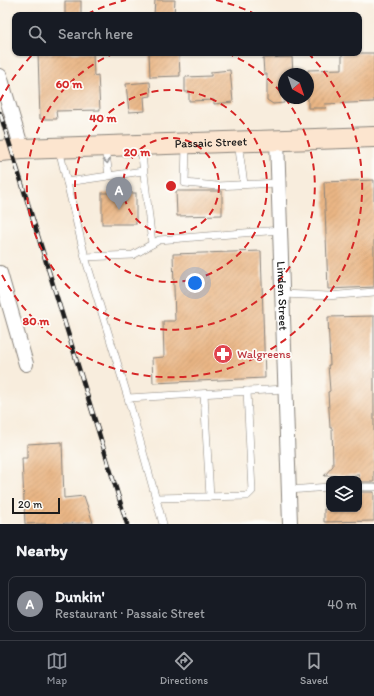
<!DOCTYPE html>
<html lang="en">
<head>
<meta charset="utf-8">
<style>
  body { margin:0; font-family:Itim,sans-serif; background:#20242c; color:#f1f3f6 }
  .controls { position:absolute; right:12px; bottom:12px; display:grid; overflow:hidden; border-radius:8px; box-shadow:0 1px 3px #0004 }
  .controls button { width:36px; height:36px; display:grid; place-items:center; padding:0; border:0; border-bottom:1px solid #363941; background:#171b24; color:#f1f3f6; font:20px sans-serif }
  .compass { position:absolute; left:278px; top:68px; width:36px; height:36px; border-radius:50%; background:#171b24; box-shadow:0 1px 3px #0004; rotate:140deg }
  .scale { position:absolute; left:12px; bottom:10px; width:48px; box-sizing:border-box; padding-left:4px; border:2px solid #1c1c1c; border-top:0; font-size:11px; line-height:14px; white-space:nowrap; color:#1c1c1c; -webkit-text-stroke:3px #fdfcf7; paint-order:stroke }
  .you { position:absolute; left:195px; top:283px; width:14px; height:14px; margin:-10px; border:3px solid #fff; border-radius:50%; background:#1a73e8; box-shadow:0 0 0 6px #1a73e833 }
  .badge { display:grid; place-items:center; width:26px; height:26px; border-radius:50%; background:#8c9099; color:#fff; font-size:13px; font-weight:700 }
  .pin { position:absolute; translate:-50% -33px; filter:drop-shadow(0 1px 2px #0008) }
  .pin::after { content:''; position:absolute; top:21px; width:14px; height:12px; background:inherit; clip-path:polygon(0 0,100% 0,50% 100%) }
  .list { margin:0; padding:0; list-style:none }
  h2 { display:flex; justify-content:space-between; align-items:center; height:52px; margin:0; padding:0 16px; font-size:17px }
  h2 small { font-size:13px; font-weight:400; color:#9ea1a6 }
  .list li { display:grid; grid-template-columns:26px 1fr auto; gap:12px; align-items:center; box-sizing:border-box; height:56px; margin:0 8px 8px; padding:0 8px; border:1px solid #363941; border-radius:8px }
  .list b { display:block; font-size:15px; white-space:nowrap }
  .list p { margin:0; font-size:13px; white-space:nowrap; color:#9ea1a6 }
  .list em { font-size:13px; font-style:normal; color:#9ea1a6 }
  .icon { flex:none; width:22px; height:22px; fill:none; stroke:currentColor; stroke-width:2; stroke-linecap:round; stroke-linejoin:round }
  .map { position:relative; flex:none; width:374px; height:524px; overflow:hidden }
  .search { position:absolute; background:#171b24; box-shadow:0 1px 3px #0004; left:12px; right:12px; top:12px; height:44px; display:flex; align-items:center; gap:10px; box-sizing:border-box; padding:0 14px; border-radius:8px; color:#9ea1a6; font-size:15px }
  .sheet { height:116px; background:#171b24 }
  nav { display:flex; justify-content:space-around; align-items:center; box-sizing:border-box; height:56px; border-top:1px solid #363941; background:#171b24; font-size:11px; color:#9ea1a6 }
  nav a { display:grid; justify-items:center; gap:2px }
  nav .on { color:#8c9099 }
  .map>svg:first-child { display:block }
  .building { fill:url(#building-hatch) }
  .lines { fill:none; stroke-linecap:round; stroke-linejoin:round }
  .service-casing { stroke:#8a847c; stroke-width:8 }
  .minor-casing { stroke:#8a847c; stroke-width:16 }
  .secondary-casing { stroke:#8a847c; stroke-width:22 }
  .service { stroke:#fff; stroke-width:7 }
  .minor { stroke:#fff; stroke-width:14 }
  .secondary { stroke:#fce5cf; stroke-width:20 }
  .rail-casing { stroke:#1c1c1c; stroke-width:4.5 }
  .rail { stroke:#fdfcf7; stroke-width:3; stroke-dasharray:9; stroke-linecap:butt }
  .oneway { stroke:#999 }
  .ring { fill:none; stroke:#d62828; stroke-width:2; stroke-dasharray:7 5 }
  .labels { text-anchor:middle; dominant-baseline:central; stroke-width:3.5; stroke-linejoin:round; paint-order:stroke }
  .street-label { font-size:12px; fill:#1c1c1c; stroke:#fdfcf7 }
  .health-label { font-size:12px; fill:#be3a42; stroke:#fdfcf7; text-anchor:start }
  .centre { fill:#d62828; stroke:#fdfcf7; stroke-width:2 }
  .ring-label { font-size:12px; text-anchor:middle; font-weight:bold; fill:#d62828; stroke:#fdfcf7; stroke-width:3.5; stroke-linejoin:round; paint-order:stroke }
</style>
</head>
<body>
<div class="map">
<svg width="374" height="524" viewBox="0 0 374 524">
  <defs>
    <pattern id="building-hatch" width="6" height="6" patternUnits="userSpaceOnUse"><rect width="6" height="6" fill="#e9b584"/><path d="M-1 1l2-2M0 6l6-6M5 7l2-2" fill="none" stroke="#c79b71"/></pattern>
  </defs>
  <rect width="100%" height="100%" fill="#fdfcf7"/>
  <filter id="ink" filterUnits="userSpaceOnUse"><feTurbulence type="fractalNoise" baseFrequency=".025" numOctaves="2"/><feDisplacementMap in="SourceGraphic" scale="8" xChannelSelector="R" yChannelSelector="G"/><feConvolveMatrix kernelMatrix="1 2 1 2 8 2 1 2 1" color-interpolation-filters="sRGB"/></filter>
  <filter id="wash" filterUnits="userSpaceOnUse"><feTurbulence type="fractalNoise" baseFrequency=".012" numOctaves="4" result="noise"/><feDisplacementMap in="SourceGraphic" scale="16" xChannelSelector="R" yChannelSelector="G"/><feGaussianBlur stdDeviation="0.9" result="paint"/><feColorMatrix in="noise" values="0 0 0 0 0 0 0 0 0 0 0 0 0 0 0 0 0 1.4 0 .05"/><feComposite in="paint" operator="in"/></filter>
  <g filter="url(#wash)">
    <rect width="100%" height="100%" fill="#f8eddd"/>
    <g id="blocks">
      <g class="building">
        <polygon points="155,0 175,0 174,15 154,15"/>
        <rect x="65" y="1" width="16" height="14"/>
        <polygon points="38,53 93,53 94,76 98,75 100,110 56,111 57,119 40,119"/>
        <polygon points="149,53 179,53 180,76 150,77"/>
        <polygon points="342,53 374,53 374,102 325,104 326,108 308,108 308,70 342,69"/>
        <polygon points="292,57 293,74 284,74 284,103 273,104 267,100 267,74 264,74 263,58"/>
        <polygon points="230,70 233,102 214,104 214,100 189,101 189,92 185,92 185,77 211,76 211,72"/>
        <polygon points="150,82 151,96 144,97 145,111 129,112 126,84"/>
        <polygon points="374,180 374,287 328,289 324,182"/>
        <polygon points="176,191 222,191 222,215 177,216"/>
        <rect x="102" y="193" width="34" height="31"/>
        <polygon points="261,251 265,378 153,383 152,358 164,357 163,321 175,321 173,254"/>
        <polygon points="374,316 374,482 359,482 359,475 324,476 333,466 332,428 330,428 328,392 330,391 328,365 330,365 328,317"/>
        <polygon points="62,442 64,498 84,496 93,523 25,524 22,458 27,458 27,444"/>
        <polygon points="359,492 374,492 374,521 324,522 324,509 359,509"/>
      </g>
    </g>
  </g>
  <g filter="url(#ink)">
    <use href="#blocks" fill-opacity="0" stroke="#8a847c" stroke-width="1"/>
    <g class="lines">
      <defs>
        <g id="service">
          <polyline points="238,143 244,184"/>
          <polyline points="186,145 185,183 217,186 278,183"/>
          <polyline points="141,147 152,244"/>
          <polyline points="105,148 109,175"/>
          <polyline points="59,149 85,257 133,255 159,240 280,230"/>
          <polyline points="67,182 143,171"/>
          <polyline points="85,257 128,398"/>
          <polyline points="282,294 328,296 374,292"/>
          <polyline points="204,394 210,497"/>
          <polyline points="359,487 374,487"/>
          <polyline points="289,490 329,487"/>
          <polyline points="156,498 247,496 252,491 247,391"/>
          <polyline points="163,524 128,398 285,389"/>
        </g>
        <g id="minor">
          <polyline points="0,76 22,149"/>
          <path id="s1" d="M277,140L290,524"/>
          <polyline points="0,273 26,364"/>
        </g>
        <g id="secondary">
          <path id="s2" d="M0,151L22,149L374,137"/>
        </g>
      </defs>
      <use href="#service" class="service-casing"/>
      <use href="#minor" class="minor-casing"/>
      <use href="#secondary" class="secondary-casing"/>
      <use href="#service" class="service"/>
      <use href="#minor" class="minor"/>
      <use href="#secondary" class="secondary"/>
      <defs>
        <polyline id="rail" points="0,113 127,524"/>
      </defs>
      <use href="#rail" class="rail-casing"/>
      <use href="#rail" class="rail"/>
    </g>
    <defs><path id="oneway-chevron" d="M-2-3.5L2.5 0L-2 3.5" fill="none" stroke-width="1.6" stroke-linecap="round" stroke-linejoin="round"/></defs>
    <use class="oneway" href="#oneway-chevron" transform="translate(107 161) rotate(81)"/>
  </g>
  <g class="ring">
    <circle cx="171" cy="186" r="48"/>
    <circle cx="171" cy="186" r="96"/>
    <path d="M227 53A144 144 0 0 1 284 96M285 98A144 144 0 1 1 115 53"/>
    <path d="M0 101A191 191 0 0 1 34 53M87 14A191 191 0 0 1 126 0M216 0A191 191 0 0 1 255 14M308 53A191 191 0 1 1 0 271"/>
  </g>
  <defs>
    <symbol id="pharmacy-disc" viewBox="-11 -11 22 22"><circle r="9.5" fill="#e0444e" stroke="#fdfcf7"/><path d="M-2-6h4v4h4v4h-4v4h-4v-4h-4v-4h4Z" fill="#fff"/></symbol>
  </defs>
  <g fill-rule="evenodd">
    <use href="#pharmacy-disc" x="212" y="343" width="22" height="22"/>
  </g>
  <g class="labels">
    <g class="street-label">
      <text stroke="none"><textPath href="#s2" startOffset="211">Passaic Street</textPath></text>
      <text stroke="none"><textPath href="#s1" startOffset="156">Linden Street</textPath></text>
    </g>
    <g class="health-label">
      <text x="237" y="354">Walgreens</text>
    </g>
  </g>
  <circle cx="171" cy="186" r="6" class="centre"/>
  <g class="ring-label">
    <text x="69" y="88">60 m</text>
    <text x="103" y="122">40 m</text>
    <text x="137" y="156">20 m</text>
    <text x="36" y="325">80 m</text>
  </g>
</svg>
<div class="controls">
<button><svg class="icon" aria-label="layers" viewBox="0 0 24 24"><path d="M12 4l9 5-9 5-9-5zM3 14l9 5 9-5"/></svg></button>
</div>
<svg class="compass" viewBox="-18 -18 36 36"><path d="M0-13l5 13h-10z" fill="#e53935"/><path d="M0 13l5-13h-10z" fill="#9ea1a6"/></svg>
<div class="scale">20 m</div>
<div class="you"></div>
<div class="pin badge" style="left:119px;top:210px">A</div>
<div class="search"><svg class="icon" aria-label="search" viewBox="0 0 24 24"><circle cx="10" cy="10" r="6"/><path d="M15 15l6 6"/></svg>Search here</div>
</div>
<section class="sheet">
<h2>Nearby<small></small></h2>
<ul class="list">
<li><span class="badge">A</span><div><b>Dunkin'</b><p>Restaurant · Passaic Street</p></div><em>40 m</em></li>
</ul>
</section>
<nav>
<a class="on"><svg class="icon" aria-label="map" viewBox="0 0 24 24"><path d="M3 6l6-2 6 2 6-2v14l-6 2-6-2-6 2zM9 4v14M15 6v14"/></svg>Map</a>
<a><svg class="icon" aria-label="directions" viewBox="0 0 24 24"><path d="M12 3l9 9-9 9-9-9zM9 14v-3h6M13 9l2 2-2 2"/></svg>Directions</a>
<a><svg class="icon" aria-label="saved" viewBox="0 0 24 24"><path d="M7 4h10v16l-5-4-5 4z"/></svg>Saved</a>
</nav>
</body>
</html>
